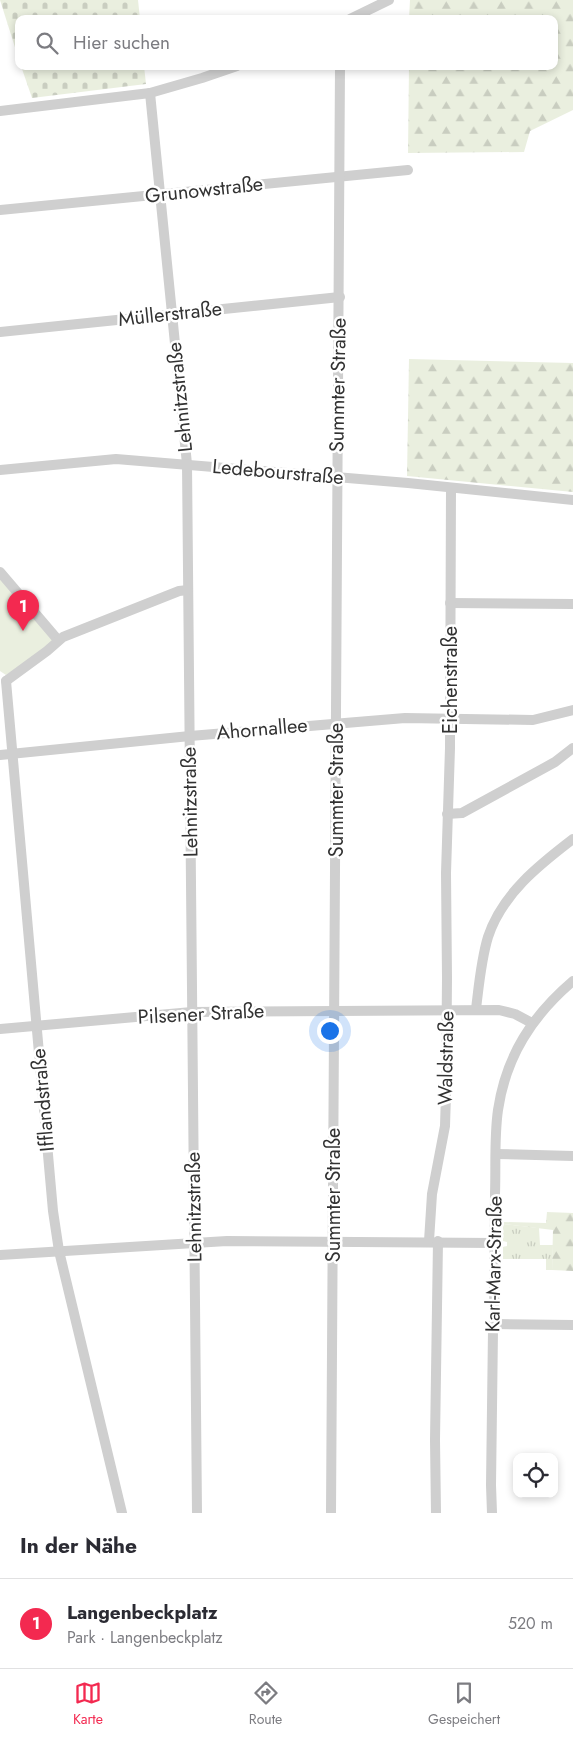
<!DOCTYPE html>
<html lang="de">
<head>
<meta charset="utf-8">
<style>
  body { margin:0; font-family:Jost,sans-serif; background:#f7f7f7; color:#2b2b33 }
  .controls { position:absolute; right:15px; bottom:15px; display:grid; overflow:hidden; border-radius:10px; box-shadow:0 2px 8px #0003 }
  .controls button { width:45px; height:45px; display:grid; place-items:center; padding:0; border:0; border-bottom:1px solid #e1e1e2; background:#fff; color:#2b2b33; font:25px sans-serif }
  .you { position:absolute; left:329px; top:1030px; width:18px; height:18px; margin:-12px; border:4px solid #fff; border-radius:50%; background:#1a73e8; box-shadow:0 0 0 8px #1a73e833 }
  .badge { display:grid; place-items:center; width:32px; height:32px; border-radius:50%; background:#f32950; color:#fff; font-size:16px; font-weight:700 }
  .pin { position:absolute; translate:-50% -41px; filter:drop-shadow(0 1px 2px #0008) }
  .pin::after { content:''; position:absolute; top:26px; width:18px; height:15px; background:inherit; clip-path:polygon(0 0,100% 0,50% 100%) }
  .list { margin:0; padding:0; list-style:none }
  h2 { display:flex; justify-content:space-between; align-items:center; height:65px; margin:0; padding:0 20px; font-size:21px }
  h2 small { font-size:16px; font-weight:400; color:#7c7c81 }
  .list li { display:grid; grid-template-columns:32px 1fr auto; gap:15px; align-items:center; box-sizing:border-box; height:90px; padding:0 20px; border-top:1px solid #e1e1e2 }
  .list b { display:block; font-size:19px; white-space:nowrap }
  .list p { margin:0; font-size:16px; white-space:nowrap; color:#7c7c81 }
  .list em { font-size:16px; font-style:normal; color:#7c7c81 }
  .icon { flex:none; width:28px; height:28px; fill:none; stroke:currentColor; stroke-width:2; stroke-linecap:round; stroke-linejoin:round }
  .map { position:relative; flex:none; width:573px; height:1513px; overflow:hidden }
  .search { position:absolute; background:#fff; box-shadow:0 2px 8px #0003; left:15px; right:15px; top:15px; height:55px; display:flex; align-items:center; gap:12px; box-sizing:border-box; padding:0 18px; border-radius:10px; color:#7c7c81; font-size:19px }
  .sheet { height:155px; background:#fff }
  nav { display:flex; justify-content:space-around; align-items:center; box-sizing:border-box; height:70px; border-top:1px solid #e1e1e2; background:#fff; font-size:14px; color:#7c7c81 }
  nav a { display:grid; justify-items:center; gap:2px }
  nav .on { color:#f32950 }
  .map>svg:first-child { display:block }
  .grass { fill:url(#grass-tufts) }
  .forest { fill:url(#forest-firs) }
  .cemetery { fill:url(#cemetery-stones) }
  .park { fill:#eaefdf }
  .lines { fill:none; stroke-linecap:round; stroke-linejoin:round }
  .minor { stroke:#cfcfcf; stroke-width:10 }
  .labels { text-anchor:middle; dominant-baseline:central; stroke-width:5; stroke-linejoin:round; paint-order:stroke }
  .street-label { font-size:20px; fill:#323232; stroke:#fff }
</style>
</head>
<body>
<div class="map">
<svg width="573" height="1513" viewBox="0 0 573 1513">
  <defs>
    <pattern id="grass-tufts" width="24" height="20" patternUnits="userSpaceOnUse" patternTransform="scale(1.25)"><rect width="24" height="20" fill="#eaefdf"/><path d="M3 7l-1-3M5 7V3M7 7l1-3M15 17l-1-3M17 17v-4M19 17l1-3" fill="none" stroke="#c9cdc0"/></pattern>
    <pattern id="forest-firs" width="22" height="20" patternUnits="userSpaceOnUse" patternTransform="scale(1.25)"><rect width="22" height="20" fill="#eaefdf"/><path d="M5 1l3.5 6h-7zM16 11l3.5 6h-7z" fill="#c9cdc0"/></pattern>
    <pattern id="cemetery-stones" width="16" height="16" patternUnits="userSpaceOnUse" patternTransform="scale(1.25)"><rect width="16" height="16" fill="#eaefdf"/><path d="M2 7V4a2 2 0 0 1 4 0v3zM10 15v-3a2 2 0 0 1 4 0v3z" fill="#c9cdc0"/></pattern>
  </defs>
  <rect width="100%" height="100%" fill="#fff"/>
  <polygon class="grass" points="503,1224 539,1228 540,1245 553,1245 552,1270 546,1270 546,1259 503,1259 503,1247 507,1246 507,1242 503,1241"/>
  <g class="forest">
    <polygon points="410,0 573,0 573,110 530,131 524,152 408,153 409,66 554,66 554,19 409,19"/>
    <polygon points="409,359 573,363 573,492 407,476"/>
    <polygon points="547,1212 573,1213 573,1271 552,1270 553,1230 503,1224 503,1222 546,1223"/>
  </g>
  <g class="cemetery">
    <polygon points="0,0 138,0 140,19 19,19 19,60"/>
    <polygon points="21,66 144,66 146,84 32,98"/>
  </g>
  <polygon class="park" points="0,575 53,639 50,646 6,675 0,671"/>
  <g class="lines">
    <g class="minor">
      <polyline points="350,19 389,0"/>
      <polyline points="150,93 187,464 197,1513"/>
      <polyline points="0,111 150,93 202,78 237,66"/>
      <polyline points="0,210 408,170"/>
      <polyline points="0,332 340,297"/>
      <polyline points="0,470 116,459 408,483 573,500"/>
      <polyline points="0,572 58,640"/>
      <polyline points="450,603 573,604"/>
      <polyline points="6,681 53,1211 59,1251 122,1513"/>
      <polyline points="6,681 47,651 63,637 179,591 188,590"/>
      <polyline points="0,755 190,736 405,718 533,720 573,710"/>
      <polyline points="447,814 462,813 555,762 573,748"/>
      <path d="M476,1009C479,985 481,960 488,937C502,894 539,865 573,839"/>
      <polyline points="0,1029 192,1012 499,1010 515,1014 532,1023"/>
      <polyline points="496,1154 573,1156"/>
      <polyline points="429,1241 432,1194 445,1126 446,1094 447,978 446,873 450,748 451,488"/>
      <polyline points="0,1255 227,1241 494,1243"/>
      <polyline points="494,1324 573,1325"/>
      <polyline points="331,1513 340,66"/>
      <polyline points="436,1513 435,1440 438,1241"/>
      <path d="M492,1513L491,1485L493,1330L494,1324C494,1281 495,1237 495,1194C496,1166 494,1138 498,1110C506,1056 532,1016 573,981"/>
    </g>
  </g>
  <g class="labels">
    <g class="street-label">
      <text transform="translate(204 190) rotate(-6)">Grunowstraße</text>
      <text transform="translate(170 314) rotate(-6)">Müllerstraße</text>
      <text transform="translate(338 385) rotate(-89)">Summter Straße</text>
      <text transform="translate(180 397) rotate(-96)">Lehnitzstraße</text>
      <text transform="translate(278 472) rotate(5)">Ledebourstraße</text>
      <text transform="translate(450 680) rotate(-90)">Eichenstraße</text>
      <text transform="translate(262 729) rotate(-5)">Ahornallee</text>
      <text transform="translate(336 790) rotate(-90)">Summter Straße</text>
      <text transform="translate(190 802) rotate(-91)">Lehnitzstraße</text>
      <text transform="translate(201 1014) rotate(-3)">Pilsener Straße</text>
      <text transform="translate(446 1058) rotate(-89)">Waldstraße</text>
      <text transform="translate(43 1100) rotate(-95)">Ifflandstraße</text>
      <text transform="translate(333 1195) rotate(-90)">Summter Straße</text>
      <text transform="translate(194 1207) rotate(-91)">Lehnitzstraße</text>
      <text transform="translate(494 1264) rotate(-89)">Karl-Marx-Straße</text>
    </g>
  </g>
</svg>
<div class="controls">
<button><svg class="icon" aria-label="locate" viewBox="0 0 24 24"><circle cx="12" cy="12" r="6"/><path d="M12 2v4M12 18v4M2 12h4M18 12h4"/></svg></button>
</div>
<div class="you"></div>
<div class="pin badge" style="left:23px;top:631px">1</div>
<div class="search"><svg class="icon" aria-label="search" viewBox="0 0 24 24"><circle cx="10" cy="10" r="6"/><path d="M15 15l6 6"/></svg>Hier suchen</div>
</div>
<section class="sheet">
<h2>In der Nähe<small></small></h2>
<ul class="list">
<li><span class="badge">1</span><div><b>Langenbeckplatz</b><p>Park · Langenbeckplatz</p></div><em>520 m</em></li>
</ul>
</section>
<nav>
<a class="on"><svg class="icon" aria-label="map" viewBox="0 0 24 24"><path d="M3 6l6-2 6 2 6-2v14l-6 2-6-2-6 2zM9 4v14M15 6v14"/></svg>Karte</a>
<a><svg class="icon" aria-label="directions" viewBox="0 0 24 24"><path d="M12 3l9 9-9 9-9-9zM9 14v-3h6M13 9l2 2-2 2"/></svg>Route</a>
<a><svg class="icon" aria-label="saved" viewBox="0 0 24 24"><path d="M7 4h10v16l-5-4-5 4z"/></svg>Gespeichert</a>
</nav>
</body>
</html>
